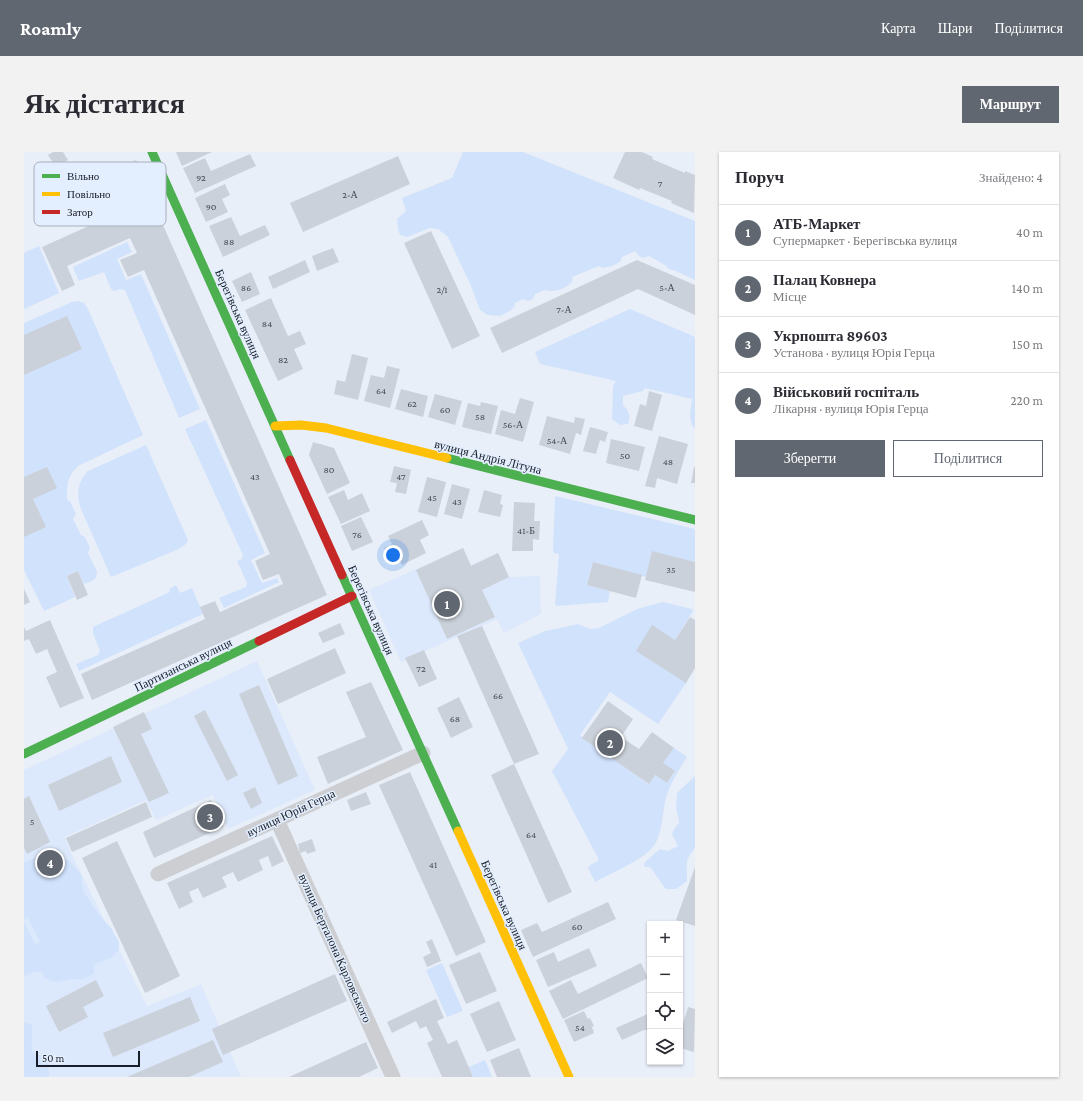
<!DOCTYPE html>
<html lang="uk">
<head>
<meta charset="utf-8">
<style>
  body { margin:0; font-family:"Crimson Pro",serif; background:#f2f2f3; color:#2b2b33 }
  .controls { position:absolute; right:12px; bottom:12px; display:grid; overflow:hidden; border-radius:0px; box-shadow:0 1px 3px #0004 }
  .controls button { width:36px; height:36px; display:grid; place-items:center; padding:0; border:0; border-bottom:1px solid #e1e1e2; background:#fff; color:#2b2b33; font:20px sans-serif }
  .scale { position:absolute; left:12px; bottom:10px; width:104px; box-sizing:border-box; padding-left:4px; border:2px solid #181e28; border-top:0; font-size:11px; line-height:14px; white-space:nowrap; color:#181e28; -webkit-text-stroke:3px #e3eefe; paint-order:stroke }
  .you { position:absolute; left:369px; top:403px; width:14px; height:14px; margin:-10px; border:3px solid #fff; border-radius:50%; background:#1a73e8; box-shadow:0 0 0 6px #1a73e833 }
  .badge { display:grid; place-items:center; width:26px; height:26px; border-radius:50%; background:#616771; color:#fff; font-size:13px; font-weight:700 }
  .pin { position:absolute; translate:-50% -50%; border:2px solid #fff; box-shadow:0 1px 4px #0006 }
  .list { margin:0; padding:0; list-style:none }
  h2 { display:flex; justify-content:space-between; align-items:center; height:52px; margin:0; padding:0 16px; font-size:17px }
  h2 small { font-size:13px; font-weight:400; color:#7c7c81 }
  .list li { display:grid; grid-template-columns:26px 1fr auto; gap:12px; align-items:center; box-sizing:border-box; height:56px; padding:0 16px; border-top:1px solid #e1e1e2 }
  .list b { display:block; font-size:15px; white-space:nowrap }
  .list p { margin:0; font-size:13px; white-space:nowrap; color:#7c7c81 }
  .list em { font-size:13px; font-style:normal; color:#7c7c81 }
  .actions { display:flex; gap:8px; padding:12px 16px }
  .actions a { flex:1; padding:9px 0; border:1px solid #616771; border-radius:0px; text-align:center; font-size:14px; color:#616771 }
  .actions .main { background:#616771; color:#fff }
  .icon { flex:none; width:22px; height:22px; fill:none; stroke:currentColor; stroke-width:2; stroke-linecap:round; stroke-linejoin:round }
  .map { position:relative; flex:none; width:671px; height:925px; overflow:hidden; border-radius:0px }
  header { display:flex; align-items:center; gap:24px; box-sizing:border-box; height:56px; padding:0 20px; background:#616771; color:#fff }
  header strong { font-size:19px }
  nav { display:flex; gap:22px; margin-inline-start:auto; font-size:14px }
  .intro { display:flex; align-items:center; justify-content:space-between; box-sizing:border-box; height:96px; padding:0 24px }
  h1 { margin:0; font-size:28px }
  .button { padding:10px 18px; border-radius:0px; background:#616771; color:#fff; font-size:14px; font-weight:700 }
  main { display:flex; gap:24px; padding:0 24px }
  aside { flex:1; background:#fff; border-radius:0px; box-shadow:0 1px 3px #0004 }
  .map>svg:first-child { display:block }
  .built { fill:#dce8fb }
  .green { fill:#d1e2fc }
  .building { fill:#cbd1da }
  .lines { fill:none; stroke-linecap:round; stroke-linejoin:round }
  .street { stroke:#ccced1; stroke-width:15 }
  .fast { stroke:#4caf50; stroke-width:9 }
  .slow { stroke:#ffc107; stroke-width:9 }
  .jam { stroke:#c62828; stroke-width:9 }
  .labels { text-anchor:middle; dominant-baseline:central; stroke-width:3; stroke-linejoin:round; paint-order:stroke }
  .number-label { font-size:10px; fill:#454b54 }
  .street-label { font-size:12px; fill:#181e28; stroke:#e3eefe }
  .key { fill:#e3eefe; stroke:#a6b0be; stroke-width:1 }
  .key-label { font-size:11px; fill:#181e28 }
</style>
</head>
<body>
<header>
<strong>Roamly</strong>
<nav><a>Карта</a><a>Шари</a><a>Поділитися</a></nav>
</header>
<div class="intro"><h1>Як дістатися</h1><a class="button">Маршрут</a></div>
<main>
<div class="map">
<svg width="671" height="925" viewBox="0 0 671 925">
  <rect width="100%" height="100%" fill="#e9eff8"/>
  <g class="built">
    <polygon points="439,396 447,413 474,401 485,425 516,424 517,462 480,481 473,467 377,510 345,438"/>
    <polygon points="233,509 291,638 204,677 189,643 132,668 122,648 41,685 47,701 123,854 177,832 217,925 0,925 0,618"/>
  </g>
  <g class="green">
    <path d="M439,0H499L671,69V128L652,119L645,117L641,113L625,104L619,106L614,103L611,99L598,105L596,110L588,114L578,116L575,114L548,125L549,128C544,137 530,141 520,138L511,142L509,147L504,149L499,147L491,151V154L486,159L476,164L464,163L456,158L447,134L424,85L414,77L406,76L383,85L376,83L374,77L373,67L382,59L378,46L428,26Z"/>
    <polygon points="103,90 108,100 93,107 102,128 117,122 176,257 155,266 101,138 96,137 90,139 87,137 80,120 55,129 49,115"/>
    <polygon points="15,94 35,141 0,157 0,101"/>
    <path d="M54,149L60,151L64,157L119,283L54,314C43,325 43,332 43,347L47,351L52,362L49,367L57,383L61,385L66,396L64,401L73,420L72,426L68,429L60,432L54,419L43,424L51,445L20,459L0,418V171L48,150Z"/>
    <path d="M606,157L671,185V277C663,268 667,258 668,247L621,236L619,239L599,244V253C605,259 607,264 604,272L596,273L588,267L589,234L592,229L516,212L511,200Z"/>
    <polygon points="182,268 241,401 227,408 238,431 253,426 255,430 200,456 195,446 222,435 223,431 213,409 218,407 219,403 161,277"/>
    <path d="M122,293L164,388L161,393L155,397L87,425L57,357C52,342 53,331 64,319Z"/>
    <polygon points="531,344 671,377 671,410 628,400 622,425 569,410 563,433 586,439 584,450 533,454 531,452 535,402 530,401 529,399"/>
    <polygon points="152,433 156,441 168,436 179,462 55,519 52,512 74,503 76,499 69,481 69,475 146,440 145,437"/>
    <path d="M639,450L668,457L669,459L651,488L662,531L634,572L586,540L556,583L624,632L631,623L643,631L651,620L639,611L650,596L663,605C655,618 646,631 642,646C638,660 639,684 628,696C617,709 587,721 571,730L564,716L566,713L574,709V706L528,619L544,597L494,491L521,479L554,472L566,477L575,476L613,457Z"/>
    <path d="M671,624V696C659,710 664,713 663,729L652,737H642C636,730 632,722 626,715H621L620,712C624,706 631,702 636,697L644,699L654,694L648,682L650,677L655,671L654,664L652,657L653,641Z"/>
    <polygon points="34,696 39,707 44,708 57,722 59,739 75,763 87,776 95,790 95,797 87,806 70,812 70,821 60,827 49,827 32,830 21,826 17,819 9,820 0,824 0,770 11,793 16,790 4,765 0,768 0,711"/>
    <polygon points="418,811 439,859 423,865 402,818"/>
    <polygon points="0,870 8,873 8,890 7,898 11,902 17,903 25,911 25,925 0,925"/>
    <polygon points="461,908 468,925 449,925 445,915"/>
  </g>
  <g class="building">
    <polygon points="29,0 39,0 44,8 32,15 24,3"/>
    <polygon points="152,0 188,0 158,14"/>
    <polygon points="601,0 618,0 629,5 628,7 661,21 661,19 671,23 670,61 647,51 648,49 616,36 615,38 589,26"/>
    <polygon points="226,2 232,14 171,41 159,16 181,6 187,19"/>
    <polygon points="374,4 386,32 279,80 266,51"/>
    <polygon points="112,8 121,28 97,39 92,28 105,22 101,13"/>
    <polygon points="201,32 206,43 198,47 204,60 182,70 171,46"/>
    <polygon points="127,46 303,443 68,548 57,522 181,467 176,455 191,449 196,460 259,432 255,422 239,428 231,409 246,402 120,118 104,125 96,108 113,101 106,86 43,114 51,133 38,139 18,95"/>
    <polygon points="207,65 216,84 241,73 246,83 199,105 185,74"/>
    <polygon points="407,79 456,184 428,197 380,91"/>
    <polygon points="309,96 315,110 293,119 288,104"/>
    <polygon points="281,108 286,120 249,137 244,125"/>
    <polygon points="613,108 671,133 671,163 614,137 478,201 466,176"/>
    <polygon points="227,120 236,142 218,150 208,129"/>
    <polygon points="247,146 264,184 276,179 282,192 270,197 279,217 254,229 221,158"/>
    <polygon points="43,164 58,197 0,223 0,183"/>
    <polygon points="328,202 344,206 334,248 310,242 313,228 321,230"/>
    <polygon points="363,214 376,217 366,256 340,249 347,223 360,226"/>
    <polygon points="377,237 404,244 399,265 371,257"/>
    <polygon points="625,239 638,243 628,279 610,274 616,252 622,254"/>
    <polygon points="411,242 438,249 431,273 404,265"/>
    <polygon points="496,246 510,250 499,290 471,282 477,258 491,262"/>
    <polygon points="457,250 474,254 467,282 438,275 444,251 456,254"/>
    <polygon points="523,264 550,271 551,265 561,267 557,283 552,281 546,302 515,293"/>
    <polygon points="566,275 584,280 581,290 576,288 572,302 559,299"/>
    <polygon points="635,284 664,292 653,332 633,326 631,336 621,334"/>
    <polygon points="587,287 621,295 615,319 582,311"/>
    <polygon points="289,290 310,296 326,331 303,342 285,303"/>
    <polygon points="370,314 387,318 382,342 371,340 373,331 366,330"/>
    <polygon points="23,315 33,336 9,347 22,375 0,385 0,325"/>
    <polygon points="670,315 671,315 671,331 667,331"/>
    <polygon points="403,325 422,330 413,365 394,360"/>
    <polygon points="428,332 446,337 438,367 420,362"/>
    <polygon points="320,338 324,348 338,341 346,359 317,372 304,345"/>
    <polygon points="460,338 478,343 476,352 479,353 476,365 454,360"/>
    <polygon points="490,350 511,351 510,369 516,369 515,388 509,387 509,399 488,399"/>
    <polygon points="337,365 349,390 328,399 317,374"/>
    <polygon points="398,368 405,383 396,388 402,401 378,413 373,404 366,408 360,396 368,392 364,384"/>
    <polygon points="439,396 447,414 474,401 485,425 458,438 471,465 423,487 392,418"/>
    <polygon points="628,399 671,410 671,440 621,428"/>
    <polygon points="569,410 618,423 612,446 563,433"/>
    <polygon points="54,419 64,443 53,448 43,424"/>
    <polygon points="0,437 6,450 0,453"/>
    <polygon points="666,465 671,468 671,516 662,531 612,499 628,473 651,488"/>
    <polygon points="26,468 60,546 36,556 22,525 33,520 23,497 12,502 5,487 0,489 0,475 2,479"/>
    <polygon points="316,471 321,482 299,491 294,481"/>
    <polygon points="458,474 515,602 490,612 433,484"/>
    <polygon points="311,496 322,521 254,552 243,527"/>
    <polygon points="400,498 413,527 395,535 381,506"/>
    <polygon points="347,530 379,598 304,632 293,605 342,585 322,540"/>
    <polygon points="235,533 274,624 254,633 215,542"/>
    <polygon points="435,545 449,575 427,586 413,556"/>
    <polygon points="584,549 609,567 597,585 615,597 628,580 650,596 639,611 651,619 643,631 631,623 625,632 558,586"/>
    <polygon points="181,558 214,623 203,629 170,564"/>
    <polygon points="120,560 128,577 117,582 145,641 125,650 89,575"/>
    <polygon points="87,604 98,630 35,659 24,633"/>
    <polygon points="490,612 548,740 524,751 467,623"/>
    <polygon points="386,620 462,790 432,804 355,633"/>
    <polygon points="231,635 238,651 227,657 219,641"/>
    <polygon points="342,640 347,652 327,659 323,648"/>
    <polygon points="5,644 26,690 3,702 0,696 0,647"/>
    <polygon points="187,648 199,675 130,706 119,680"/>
    <polygon points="122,650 128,665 48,700 42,686"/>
    <polygon points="248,684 260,709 248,715 244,704 235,708 239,718 214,730 209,720 198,725 203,735 179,746 174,736 165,740 169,750 155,757 143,731"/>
    <polygon points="288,687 292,699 283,702 282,699 276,701 274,692"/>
    <polygon points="93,689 156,824 121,841 58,706"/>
    <polygon points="671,715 671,774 652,768"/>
    <polygon points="584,750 592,767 509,805 497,778 513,771 518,780"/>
    <polygon points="408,787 417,809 403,815 399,805 407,801 402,790"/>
    <polygon points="565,796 573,814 524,835 512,808 530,800 534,810"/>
    <polygon points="456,800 473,839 442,852 425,813"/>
    <polygon points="617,811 624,826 539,867 525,839 547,828 554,842"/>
    <polygon points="311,822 323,849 199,903 188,877"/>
    <polygon points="72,828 80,844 59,855 64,865 35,880 22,854"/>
    <polygon points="166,845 176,869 89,905 79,881"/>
    <polygon points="412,847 420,866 413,869 424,892 433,888 449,925 418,925 403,891 409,888 402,874 396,877 392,869 368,881 363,870"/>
    <polygon points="475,849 492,888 463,900 446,862"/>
    <polygon points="664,855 671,857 670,900 656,896 656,882"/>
    <polygon points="560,859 564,867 566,866 570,874 568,875 570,881 550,890 540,868"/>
    <polygon points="626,861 626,882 623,881 624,878 620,878 598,888 592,876"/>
    <polygon points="189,888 199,910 165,925 103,925"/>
    <polygon points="342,890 354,916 335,925 265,925"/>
    <polygon points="495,896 507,925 473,925 466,908"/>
  </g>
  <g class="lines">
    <g class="street">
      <polyline points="253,668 369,925"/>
      <polyline points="134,722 399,601"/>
    </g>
    <g class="fast">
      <polyline points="128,0 266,308"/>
      <polyline points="423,306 671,368"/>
      <polyline points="318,423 434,679"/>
      <polyline points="0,602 235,489"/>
    </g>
    <g class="slow">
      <polyline points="251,274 277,273 302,276 423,306"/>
      <polyline points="434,679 545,925"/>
    </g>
    <g class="jam">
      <polyline points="266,308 318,423"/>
      <polyline points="235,489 328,444"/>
    </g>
  </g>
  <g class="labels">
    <g class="number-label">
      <text x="177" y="25">92</text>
      <text x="636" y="31">7</text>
      <text x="326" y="42">2-А</text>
      <text x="187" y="54">90</text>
      <text x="205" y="89">88</text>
      <text x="222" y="135">86</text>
      <text x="643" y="135">5-А</text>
      <text x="418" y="137">2/1</text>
      <text x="540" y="157">7-А</text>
      <text x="243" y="171">84</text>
      <text x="259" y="207">82</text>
      <text x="357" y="238">64</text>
      <text x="388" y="251">62</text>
      <text x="421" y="257">60</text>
      <text x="456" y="264">58</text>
      <text x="489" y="272">56-А</text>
      <text x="533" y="288">54-А</text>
      <text x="601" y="303">50</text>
      <text x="644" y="309">48</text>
      <text x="305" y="317">80</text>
      <text x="231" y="324">43</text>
      <text x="377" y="324">47</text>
      <text x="408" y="345">45</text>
      <text x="433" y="349">43</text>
      <text x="502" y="378">41-Б</text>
      <text x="333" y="382">76</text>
      <text x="647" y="417">35</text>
      <text x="397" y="516">72</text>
      <text x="474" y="543">66</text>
      <text x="431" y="566">68</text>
      <text x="8" y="669">5</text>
      <text x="507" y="682">64</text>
      <text x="409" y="712">41</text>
      <text x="553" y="774">60</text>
      <text x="556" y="875">54</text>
    </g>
    <g class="street-label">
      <text transform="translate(214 162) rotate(66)">Берегівська вулиця</text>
      <text transform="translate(464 305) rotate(14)">вулиця Андрія Літуна</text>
      <text transform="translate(347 458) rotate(66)">Берегівська вулиця</text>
      <text transform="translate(159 513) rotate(-26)">Партизанська вулиця</text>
      <text transform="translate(267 661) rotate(-25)">вулиця Юрія Герца</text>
      <text transform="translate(480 753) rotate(66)">Берегівська вулиця</text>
      <text transform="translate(311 796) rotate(66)">вулиця Берталона Карловського</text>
    </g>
  </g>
  <rect x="10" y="10" width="132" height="64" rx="6" class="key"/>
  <rect x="18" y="22" width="18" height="4" fill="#4caf50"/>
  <rect x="18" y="40" width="18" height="4" fill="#ffc107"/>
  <rect x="18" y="58" width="18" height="4" fill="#c62828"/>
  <g class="key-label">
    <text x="43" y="28">Вільно</text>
    <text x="43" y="46">Повільно</text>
    <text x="43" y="64">Затор</text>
  </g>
</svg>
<div class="controls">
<button>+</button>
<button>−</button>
<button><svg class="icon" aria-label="locate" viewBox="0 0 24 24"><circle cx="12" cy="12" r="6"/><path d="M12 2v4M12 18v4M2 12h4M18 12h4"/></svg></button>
<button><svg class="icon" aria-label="layers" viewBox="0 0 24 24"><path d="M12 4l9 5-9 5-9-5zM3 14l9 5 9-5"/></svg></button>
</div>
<div class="scale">50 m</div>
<div class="you"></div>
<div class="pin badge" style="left:423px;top:452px">1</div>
<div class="pin badge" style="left:586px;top:591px">2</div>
<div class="pin badge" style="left:186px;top:665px">3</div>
<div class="pin badge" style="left:26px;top:711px">4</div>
</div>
<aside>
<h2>Поруч<small>Знайдено: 4</small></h2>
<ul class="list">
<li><span class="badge">1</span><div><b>АТБ-Маркет</b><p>Супермаркет · Берегівська вулиця</p></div><em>40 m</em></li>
<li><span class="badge">2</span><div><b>Палац Ковнера</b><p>Місце</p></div><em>140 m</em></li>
<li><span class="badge">3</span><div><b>Укрпошта 89603</b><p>Установа · вулиця Юрія Герца</p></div><em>150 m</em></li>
<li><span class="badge">4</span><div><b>Військовий госпіталь</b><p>Лікарня · вулиця Юрія Герца</p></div><em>220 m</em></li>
</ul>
<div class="actions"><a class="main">Зберегти</a><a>Поділитися</a></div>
</aside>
</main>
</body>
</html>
